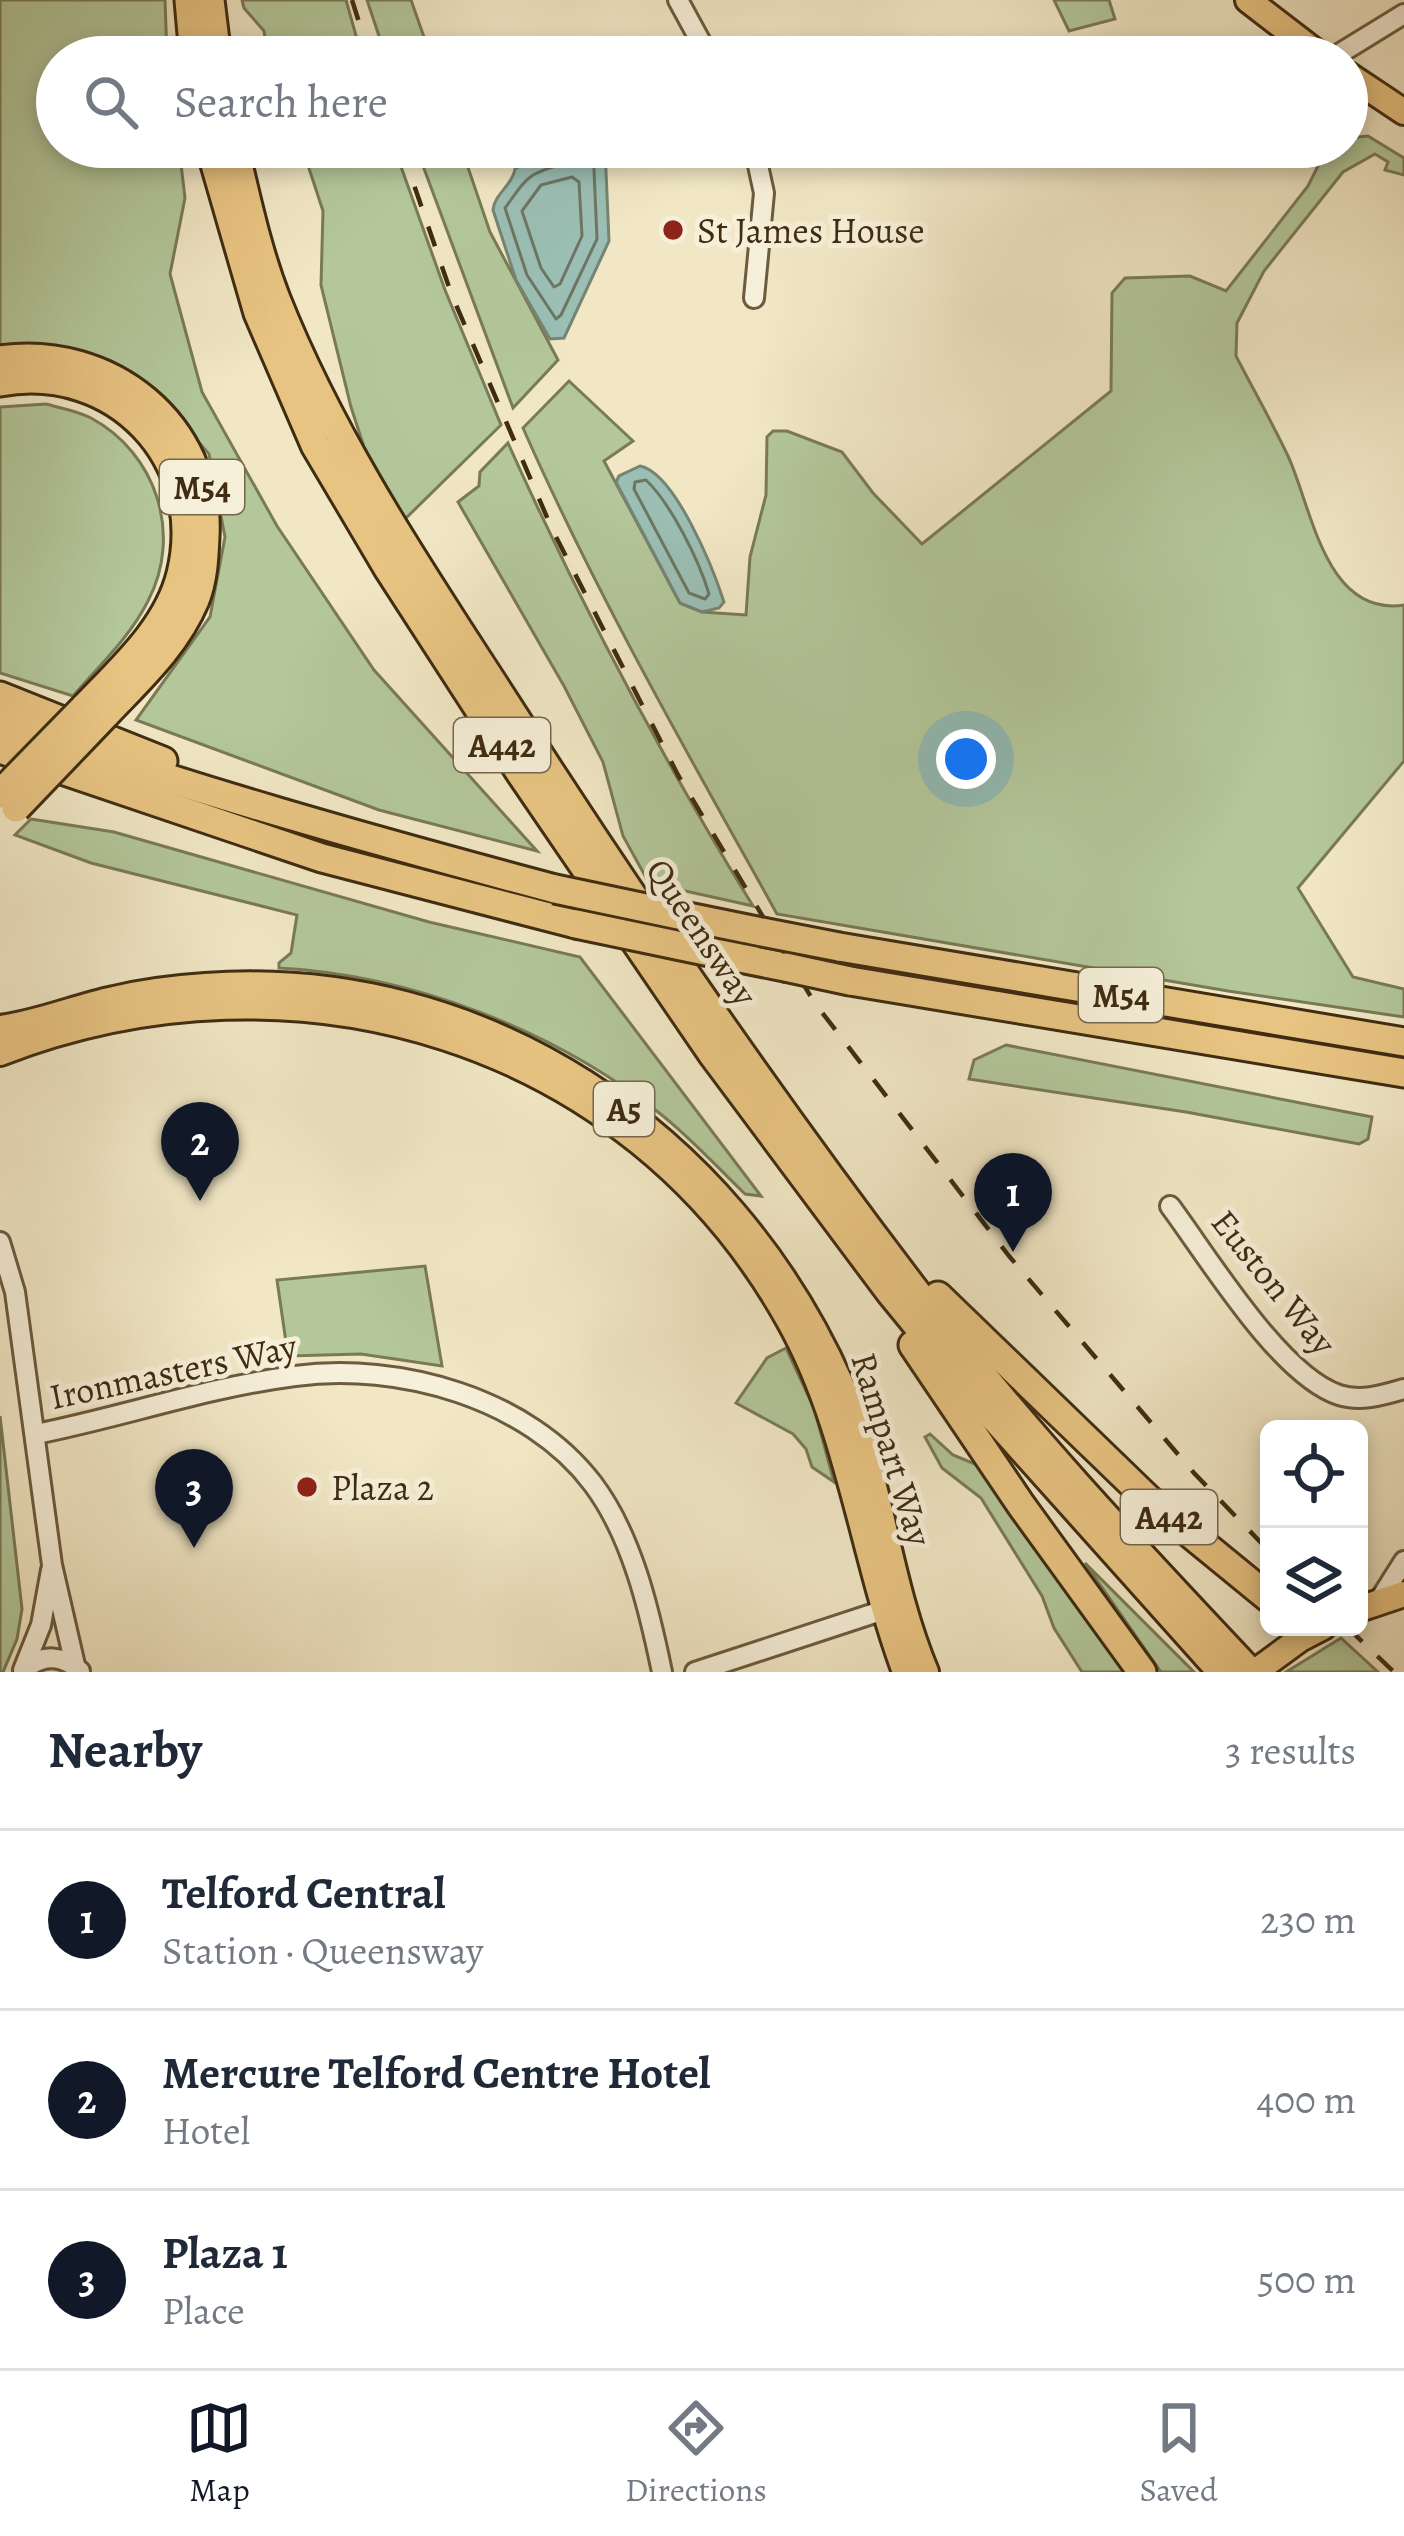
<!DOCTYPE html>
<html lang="en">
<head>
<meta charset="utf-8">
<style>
  body { margin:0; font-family:Alegreya,serif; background:#f6f6f7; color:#1f2937 }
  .controls { position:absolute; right:36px; bottom:36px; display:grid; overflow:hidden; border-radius:18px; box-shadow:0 6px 18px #0003 }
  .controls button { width:108px; height:108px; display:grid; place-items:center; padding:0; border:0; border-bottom:3px solid #e0e1e3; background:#fff; color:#1f2937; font:60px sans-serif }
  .you { position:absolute; left:966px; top:759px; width:42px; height:42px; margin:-30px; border:9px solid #fff; border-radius:50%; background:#1a73e8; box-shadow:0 0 0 18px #1a73e833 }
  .badge { display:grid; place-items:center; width:78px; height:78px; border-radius:50%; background:#111827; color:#fff; font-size:39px; font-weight:700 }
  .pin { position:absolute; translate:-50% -99px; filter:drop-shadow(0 3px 6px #0008) }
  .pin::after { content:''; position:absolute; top:63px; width:42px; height:36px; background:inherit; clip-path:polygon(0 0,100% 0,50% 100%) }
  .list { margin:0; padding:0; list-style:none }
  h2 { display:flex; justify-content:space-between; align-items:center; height:156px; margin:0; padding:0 48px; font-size:51px }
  h2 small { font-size:39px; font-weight:400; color:#747a83 }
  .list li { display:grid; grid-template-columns:78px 1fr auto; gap:36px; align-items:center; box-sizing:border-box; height:180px; padding:0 48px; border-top:3px solid #e0e1e3 }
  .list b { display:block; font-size:45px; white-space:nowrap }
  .list p { margin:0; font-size:39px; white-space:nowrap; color:#747a83 }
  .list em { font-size:39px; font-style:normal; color:#747a83 }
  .icon { flex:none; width:66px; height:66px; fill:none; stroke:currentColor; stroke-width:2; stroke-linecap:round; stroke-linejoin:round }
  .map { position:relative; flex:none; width:1404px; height:1672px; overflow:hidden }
  .search { position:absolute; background:#fff; box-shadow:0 6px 18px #0003; left:36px; right:36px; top:36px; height:132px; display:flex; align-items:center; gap:30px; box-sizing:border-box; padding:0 42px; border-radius:66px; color:#747a83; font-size:45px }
  .sheet { height:696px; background:#fff }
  nav { display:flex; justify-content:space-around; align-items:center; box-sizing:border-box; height:168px; border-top:3px solid #e0e1e3; background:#fff; font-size:33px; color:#747a83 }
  nav a { display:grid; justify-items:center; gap:6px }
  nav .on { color:#111827 }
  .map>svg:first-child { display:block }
  .green { fill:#b3c79a; stroke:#797a56; stroke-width:3 }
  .water { fill:#9bbfb5; stroke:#768473; stroke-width:3 }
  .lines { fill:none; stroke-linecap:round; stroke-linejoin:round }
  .shore { stroke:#6d7663; stroke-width:3 }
  .minor-casing { stroke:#6c5b3e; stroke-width:24 }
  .major-casing { stroke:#3f2c11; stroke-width:30 }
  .highway-casing { stroke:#3f2c11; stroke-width:33 }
  .minor { stroke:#f6efd9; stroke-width:18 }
  .major { stroke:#e8c482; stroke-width:24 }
  .highway { stroke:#e8c482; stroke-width:27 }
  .rail { stroke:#3f2c11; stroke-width:4.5; stroke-dasharray:21 21; stroke-linecap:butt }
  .highway-bridge-casing { stroke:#3f2c11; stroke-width:33; stroke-linecap:butt }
  .highway-bridge { stroke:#e8c482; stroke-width:27 }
  .poi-dot { fill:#8f2418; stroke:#f6efd9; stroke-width:4.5 }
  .labels { text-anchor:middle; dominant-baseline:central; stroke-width:10; stroke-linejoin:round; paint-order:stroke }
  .shield { fill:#f6efd9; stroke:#76664d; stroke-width:3 }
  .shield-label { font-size:33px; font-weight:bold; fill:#3f2c11 }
  .poi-label { font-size:36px; fill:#3f2c11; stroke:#f6efd9; text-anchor:start }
  .street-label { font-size:36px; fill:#3f2c11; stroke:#f6efd9 }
</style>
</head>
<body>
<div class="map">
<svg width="1404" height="1672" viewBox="0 0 1404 1672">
  <rect width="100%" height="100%" fill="#f1e7c5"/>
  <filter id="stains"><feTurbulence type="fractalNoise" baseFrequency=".00167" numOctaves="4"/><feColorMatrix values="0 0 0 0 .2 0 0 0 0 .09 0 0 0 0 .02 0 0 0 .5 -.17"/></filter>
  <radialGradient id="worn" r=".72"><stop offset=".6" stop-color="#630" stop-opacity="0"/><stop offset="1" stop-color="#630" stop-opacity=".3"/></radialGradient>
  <g class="green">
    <polygon points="0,0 165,0 167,57 57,57 57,147 179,147 185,198 170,274 202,392 277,526 374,670 537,851 379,810 136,720 210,617 225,537 209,454 149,386 111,361 58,346 0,345"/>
    <polygon points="242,0 346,0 362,57 268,57 264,31 244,8"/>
    <polygon points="367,0 411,0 431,57 386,57"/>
    <polygon points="1054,0 1109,0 1115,19 1069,31"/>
    <path d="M1368,136L1404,158V175L1385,170L1388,162L1375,154L1343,172L1264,271L1237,323L1236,356C1253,389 1272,422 1288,456C1312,508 1325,617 1404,605V761L1298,888L1353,977L1404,989V1017L1228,991L777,914C688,754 597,596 523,428L569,381L633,441L604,461L680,603L702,612L746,615L750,557L766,495L767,437L773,431H787L842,452L873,493L922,544L1111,391L1112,293L1125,278L1190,276L1226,291L1308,186L1326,150L1347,147V138Z"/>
    <polygon points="302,147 394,147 445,290 501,425 405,519 364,447 351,407 321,285 323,211"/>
    <polygon points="416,147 461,147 490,232 558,360 513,408"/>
    <path d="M46,404C60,408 78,411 91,418C156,453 183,534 148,601C130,637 99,666 73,696L0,673V407Z"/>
    <path d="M508,443C580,603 661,757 753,906L649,883L623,836L603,762L564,686L458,502L479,486L480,472Z"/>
    <path d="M31,819L114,832L429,922L580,957L761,1196L745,1194C717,1167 689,1136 658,1112C553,1030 412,975 279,968V963L291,953L297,915L91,863L15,835Z"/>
    <polygon points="1006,1045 1372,1117 1368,1139 1359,1144 1186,1112 969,1079 974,1060"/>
    <polygon points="425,1266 442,1366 361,1354 288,1356 277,1280"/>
    <polygon points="786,1348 814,1408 834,1482 812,1467 806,1449 793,1434 736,1403 767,1358"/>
    <polygon points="0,1416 22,1609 17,1639 3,1672 0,1672"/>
    <polygon points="930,1434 953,1455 980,1466 1128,1672 1082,1672 1054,1628 1042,1596 981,1498 942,1468 925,1437"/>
    <polygon points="1085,1563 1194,1672 1161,1672"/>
    <polygon points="1341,1638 1378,1672 1286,1672"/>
  </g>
  <g class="water">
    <path d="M571,147L605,148L609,241L564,338L550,339L516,280L493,210C495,193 512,186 515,169L537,156Z"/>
    <path d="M640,466C675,473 713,568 724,602L719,608L702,612L680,603L616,482L619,476Z"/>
  </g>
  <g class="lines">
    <g class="shore">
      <path d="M573,147L566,163C527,174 529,175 505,208L527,275L556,319L561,315L597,239L593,147"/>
      <polygon points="572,177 579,182 582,236 560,284 554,287 541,268 522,211 541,185"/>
      <path d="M646,480C671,504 699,560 709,594L705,599L689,593L634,489L635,482Z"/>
    </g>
    <defs>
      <g id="minor">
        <polyline points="678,0 709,57"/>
        <polyline points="1334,57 1404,14"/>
        <polyline points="754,298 764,193 754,147"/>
        <path d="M1170,1206C1208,1257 1280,1376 1339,1395C1361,1402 1383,1395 1404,1389"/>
        <polyline points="0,1242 15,1292 52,1565 75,1665"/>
        <path d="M36,1434C122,1417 208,1387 295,1376C399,1362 528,1398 593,1484C632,1536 649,1609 662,1672"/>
        <polyline points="1380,1599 1404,1561"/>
        <path d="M25,1669C43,1654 63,1655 80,1671"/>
        <polyline points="23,1670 41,1625 51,1570"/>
        <polyline points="695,1672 884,1610"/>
      </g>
      <g id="major">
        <polyline points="1248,0 1322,57"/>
        <polyline points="1347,74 1404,112"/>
        <path d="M0,1028C39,1023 76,1007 114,999C143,992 175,988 205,986C483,966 730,1133 841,1384C881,1476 887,1579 926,1672"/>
        <path d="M0,1053C294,939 630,1037 788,1319C849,1427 862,1556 905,1672"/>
        <polyline points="1359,1609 1404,1594"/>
        <polyline points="1255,1672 1300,1639 1323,1627"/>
      </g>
      <g id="highway">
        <polyline points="189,0 194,57"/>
        <polyline points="210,0 217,57"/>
        <polyline points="210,147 258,313 315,445 389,570 521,774 713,1055 890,1292 976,1397 1222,1672"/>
        <path d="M234,147C246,198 257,250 276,299C338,455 435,592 525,733C649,925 780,1114 919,1296C1020,1428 1136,1551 1250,1672"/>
        <path d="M0,360C109,344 211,425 205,537C204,559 203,580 195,600C175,647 139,679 105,715"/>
        <path d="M0,382C115,361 209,459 181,574C168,628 121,669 84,708"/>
        <polyline points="0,696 163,761"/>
        <path d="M0,722C182,787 368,839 555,889"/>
        <polyline points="0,749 322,858 576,924"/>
        <polyline points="688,917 762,932"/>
        <polyline points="839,947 1404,1042"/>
        <polyline points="710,952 785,967"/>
        <polyline points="850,981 1404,1073"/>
        <polyline points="938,1296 1148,1499 1269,1598"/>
        <polyline points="913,1345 1021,1505 1142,1672"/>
      </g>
    </defs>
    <use href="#minor" class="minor-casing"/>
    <use href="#major" class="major-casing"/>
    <use href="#highway" class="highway-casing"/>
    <use href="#minor" class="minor"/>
    <use href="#major" class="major"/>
    <use href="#highway" class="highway"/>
    <g class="rail">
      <polyline points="352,0 370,57"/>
      <polyline points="401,147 451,293 552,529 678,775 814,1002 1009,1256 1194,1473 1269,1551"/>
      <polyline points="1347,1627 1394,1672"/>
    </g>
    <defs>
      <g id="highway-bridge">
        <polyline points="0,794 84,708"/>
        <polyline points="16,808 105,715"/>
        <polyline points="555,889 688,917"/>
        <polyline points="576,924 710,952"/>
        <polyline points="762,932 839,947"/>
        <polyline points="785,967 850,981"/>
      </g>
    </defs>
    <use href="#highway-bridge" class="highway-bridge-casing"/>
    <use href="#highway-bridge" class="highway-bridge"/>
  </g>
  <g class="poi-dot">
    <circle cx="673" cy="230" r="12"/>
    <circle cx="307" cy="1487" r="12"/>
  </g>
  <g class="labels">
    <g class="shield">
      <rect x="160" y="460" width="84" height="54" rx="9"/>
      <rect x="454" y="718" width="96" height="54" rx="9"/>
      <rect x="1079" y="968" width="84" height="54" rx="9"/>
      <rect x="594" y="1082" width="60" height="54" rx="9"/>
      <rect x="1121" y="1490" width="96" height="54" rx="9"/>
    </g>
    <g class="shield-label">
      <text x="202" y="487">M54</text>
      <text x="502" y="745">A442</text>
      <text x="1121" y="995">M54</text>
      <text x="624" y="1109">A5</text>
      <text x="1169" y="1517">A442</text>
    </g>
    <g class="poi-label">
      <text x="697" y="230">St James House</text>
      <text x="331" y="1487">Plaza 2</text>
    </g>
    <g class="street-label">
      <text transform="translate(702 932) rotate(56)">Queensway</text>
      <text transform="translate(1274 1282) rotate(51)">Euston Way</text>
      <text transform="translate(173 1371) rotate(-12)">Ironmasters Way</text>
      <text transform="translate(892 1449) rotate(73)">Rampart Way</text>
    </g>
  </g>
  <rect width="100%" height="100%" filter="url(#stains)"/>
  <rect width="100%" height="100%" fill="url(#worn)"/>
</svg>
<div class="controls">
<button><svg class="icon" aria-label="locate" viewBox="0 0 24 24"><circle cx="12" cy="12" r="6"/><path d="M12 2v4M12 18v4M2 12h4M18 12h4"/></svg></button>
<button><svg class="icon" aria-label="layers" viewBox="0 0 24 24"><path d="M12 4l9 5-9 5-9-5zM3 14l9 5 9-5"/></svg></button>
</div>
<div class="you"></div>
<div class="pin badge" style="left:1013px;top:1252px">1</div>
<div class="pin badge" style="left:200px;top:1201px">2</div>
<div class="pin badge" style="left:194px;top:1548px">3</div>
<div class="search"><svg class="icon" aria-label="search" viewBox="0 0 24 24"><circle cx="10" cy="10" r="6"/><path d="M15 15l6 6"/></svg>Search here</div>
</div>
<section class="sheet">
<h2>Nearby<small>3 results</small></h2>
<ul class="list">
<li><span class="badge">1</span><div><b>Telford Central</b><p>Station · Queensway</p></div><em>230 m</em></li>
<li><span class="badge">2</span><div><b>Mercure Telford Centre Hotel</b><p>Hotel</p></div><em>400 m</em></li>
<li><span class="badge">3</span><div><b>Plaza 1</b><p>Place</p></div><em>500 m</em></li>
</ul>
</section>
<nav>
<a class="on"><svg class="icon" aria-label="map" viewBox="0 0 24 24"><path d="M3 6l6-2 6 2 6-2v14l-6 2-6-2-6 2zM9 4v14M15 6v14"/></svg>Map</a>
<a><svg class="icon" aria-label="directions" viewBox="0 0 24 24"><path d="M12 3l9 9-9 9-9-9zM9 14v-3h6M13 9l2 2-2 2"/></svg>Directions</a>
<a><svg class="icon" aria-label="saved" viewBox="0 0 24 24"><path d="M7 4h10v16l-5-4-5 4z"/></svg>Saved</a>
</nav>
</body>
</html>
